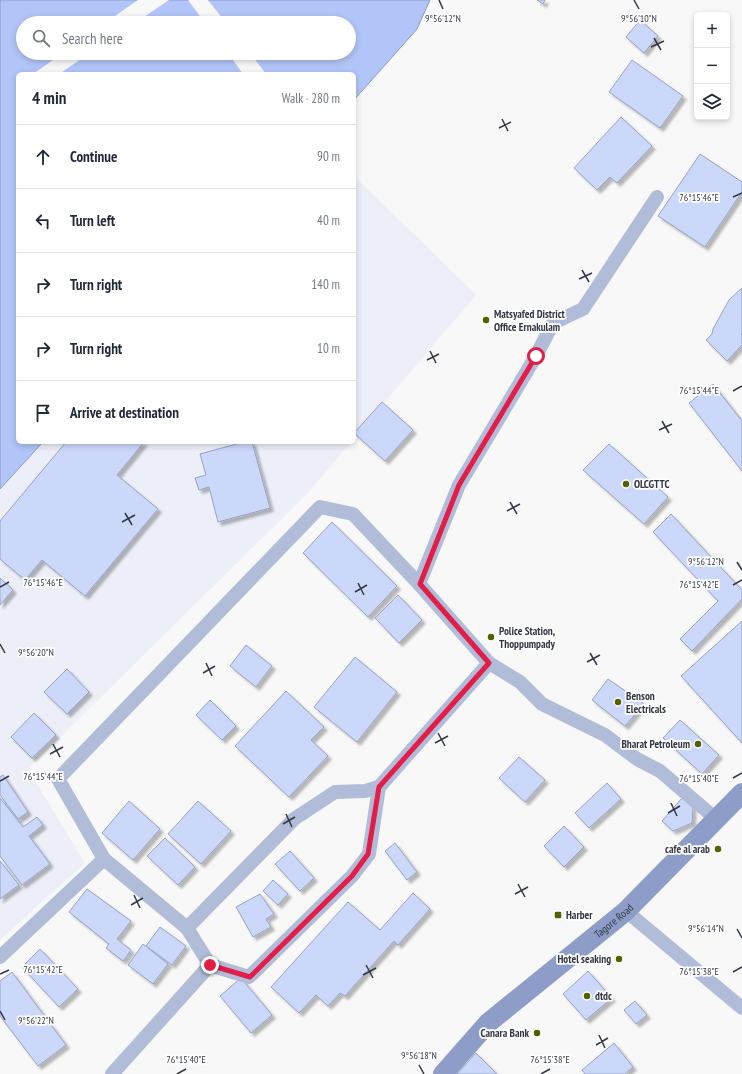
<!DOCTYPE html>
<html lang="en">
<head>
<meta charset="utf-8">
<style>
  body { margin:0; font-family:"PT Sans Narrow",sans-serif; background:#f6f6f7; color:#1f2937 }
  .controls { position:absolute; right:12px; top:12px; display:grid; overflow:hidden; border-radius:6px; box-shadow:0 2px 6px #0003 }
  .controls button { width:36px; height:36px; display:grid; place-items:center; padding:0; border:0; border-bottom:1px solid #e0e1e3; background:#fff; color:#1f2937; font:20px sans-serif }
  .stop { position:absolute; width:12px; height:12px; margin:-9px; border:3px solid #e11d48; border-radius:50%; background:#fff }
  .stop.end { background:#e11d48; border-color:#fff; box-shadow:0 1px 4px #0008 }
  .list { margin:0; padding:0; list-style:none }
  h2 { display:flex; justify-content:space-between; align-items:center; height:52px; margin:0; padding:0 16px; font-size:17px }
  h2 small { font-size:13px; font-weight:400; color:#747a83 }
  .list li { display:grid; grid-template-columns:26px 1fr auto; gap:12px; align-items:center; box-sizing:border-box; height:64px; padding:0 16px; border-top:1px solid #e0e1e3 }
  .list b { display:block; font-size:15px; white-space:nowrap }
  .list em { font-size:13px; font-style:normal; color:#747a83 }
  .icon { flex:none; width:22px; height:22px; fill:none; stroke:currentColor; stroke-width:2; stroke-linecap:round; stroke-linejoin:round }
  .map { position:relative; flex:none; width:742px; height:1074px; overflow:hidden }
  .search { position:absolute; background:#fff; box-shadow:0 2px 6px #0003; left:16px; top:16px; width:340px; height:44px; display:flex; align-items:center; gap:10px; box-sizing:border-box; padding:0 14px; border-radius:22px; color:#747a83; font-size:15px }
  .panel { position:absolute; background:#fff; box-shadow:0 2px 6px #0003; left:16px; top:72px; width:340px; height:372px; border-radius:6px }
  .map>svg:first-child { display:block }
  .built { fill:#eceff7 }
  .water { fill:#b2c5f8; stroke:#8c9ac2; fill-rule:evenodd }
  .pier { fill:#f8f8f8 }
  .building { fill:#cbd8fa; stroke:#96a2c3; filter:url(#shadow) }
  .lines { fill:none; stroke-linecap:round; stroke-linejoin:round }
  .minor { stroke:#b0bcd8; stroke-width:14 }
  .secondary { stroke:#8e9dc7; stroke-width:20 }
  .route { stroke:#e11d48; stroke-width:5 }
  .ticks { fill:none; stroke:#323744; stroke-width:1.5 }
  .poi-dot { fill:#536000; stroke:#fff; stroke-width:1.5 }
  .labels { text-anchor:middle; dominant-baseline:central; stroke-width:3.5; stroke-linejoin:round; paint-order:stroke }
  .poi-label { font-size:11px; font-weight:bold; fill:#323744; stroke:#fff; text-anchor:start }
  .street-label { font-size:11px; fill:#323744; stroke:#fff }
  .ticks-label { font-size:10px; text-anchor:middle; fill:#323744; stroke:#fff; stroke-width:3.5; stroke-linejoin:round; paint-order:stroke }
</style>
</head>
<body>
<div class="map">
<svg width="742" height="1074" viewBox="0 0 742 1074">
  <defs>
    <filter id="shadow"><feDropShadow dx="3.5" dy="3.5" stdDeviation="1" flood-color="#0004"/></filter>
  </defs>
  <rect width="100%" height="100%" fill="#f8f8f8"/>
  <g class="built">
    <polygon points="354,176 476,295 354,438"/>
    <polygon points="43,442 351,442 307,494 28,769 85,863 0,940 0,489"/>
  </g>
  <path class="water" d="M0,0H430L417,29L354,100V74H18V442H43L0,489ZM23,23H349V53H23Z"/>
  <g class="pier">
    <polygon points="138,0 169,0 135,23 105,23"/>
    <polygon points="188,0 208,0 226,23 205,23"/>
    <polygon points="63,53 90,53 59,74 33,74"/>
    <polygon points="228,53 250,53 266,74 243,74"/>
  </g>
  <g class="building">
    <polygon points="537,0 545,0 543,4"/>
    <polygon points="640,20 658,36 644,53 626,37"/>
    <polygon points="632,60 683,96 660,128 609,92"/>
    <polygon points="621,117 652,146 617,183 610,177 597,190 574,168"/>
    <polygon points="700,154 742,182 742,192 705,247 658,216"/>
    <polygon points="742,288 742,333 741,334 742,335 742,345 727,361 706,340 712,334 713,329 729,300"/>
    <polygon points="713,384 742,421 742,471 689,403"/>
    <polygon points="382,402 413,430 385,461 354,433"/>
    <polygon points="66,442 144,442 117,475 158,509 85,596 42,560 25,580 0,559 0,521"/>
    <polygon points="244,442 252,442 270,508 218,522 209,487 199,490 195,478 206,475 200,454"/>
    <polygon points="609,444 668,497 644,524 583,470"/>
    <polygon points="671,514 742,590 742,599 692,651 680,639 718,601 653,532"/>
    <polygon points="332,522 397,586 368,617 303,553"/>
    <polygon points="0,578 13,590 0,605"/>
    <polygon points="398,595 422,620 399,643 375,618"/>
    <polygon points="742,621 742,743 681,676"/>
    <polygon points="246,645 272,666 256,687 230,666"/>
    <polygon points="355,657 397,692 357,742 314,707"/>
    <polygon points="67,669 89,692 67,714 44,692"/>
    <polygon points="608,679 644,704 625,726 592,700"/>
    <polygon points="286,691 324,727 311,740 328,756 289,797 235,746"/>
    <polygon points="210,700 236,726 222,740 196,715"/>
    <polygon points="34,713 56,735 32,758 11,737"/>
    <polygon points="680,720 719,755 702,774 663,738"/>
    <polygon points="519,757 545,780 525,802 499,778"/>
    <polygon points="3,775 28,812 18,819 0,795 0,777"/>
    <polygon points="607,783 621,799 589,828 575,813"/>
    <polygon points="0,798 23,827 37,817 43,825 29,836 50,864 22,885 0,856"/>
    <polygon points="682,798 693,807 692,823 673,831 662,821"/>
    <polygon points="129,801 160,829 133,860 102,833"/>
    <polygon points="198,801 231,831 201,864 168,834"/>
    <polygon points="564,826 584,847 564,867 544,846"/>
    <polygon points="165,838 195,867 178,885 147,856"/>
    <polygon points="395,843 417,872 407,880 385,851"/>
    <polygon points="290,851 314,878 300,891 275,864"/>
    <polygon points="0,861 19,885 0,899"/>
    <polygon points="273,880 288,894 278,905 263,891"/>
    <polygon points="87,889 131,921 117,939 131,950 123,961 106,948 109,944 69,912"/>
    <polygon points="413,893 430,909 398,945 394,941 345,996 340,993 328,1006 316,995 299,1013 271,987 348,902 380,930"/>
    <polygon points="260,894 274,914 266,919 271,927 253,937 236,907"/>
    <polygon points="160,927 186,946 172,965 146,946"/>
    <polygon points="143,944 168,964 153,984 128,965"/>
    <polygon points="40,949 78,989 59,1007 22,967"/>
    <polygon points="588,971 612,998 586,1020 563,994"/>
    <polygon points="12,972 66,1045 38,1066 0,1016 0,981"/>
    <polygon points="241,978 272,1015 251,1033 220,996"/>
    <polygon points="635,1001 647,1015 636,1024 624,1010"/>
    <polygon points="614,1043 633,1067 625,1074 585,1074 582,1070"/>
    <polygon points="476,1053 497,1074 457,1074"/>
  </g>
  <g class="lines">
    <g class="minor">
      <polyline points="419,584 459,485 536,356 553,323 583,309 657,197"/>
      <polyline points="626,911 742,1008"/>
      <polyline points="187,928 294,819 335,792 365,791 379,787 489,663"/>
      <polyline points="0,957 104,859"/>
      <polyline points="210,965 249,977 352,876 369,854 379,787"/>
      <polyline points="112,1074 210,965 187,928 104,859 58,779 320,507 353,514 419,584 489,663 520,682 542,704 605,735 637,759 660,771 716,819"/>
    </g>
    <path class="secondary" id="s1" d="M443,1074L488,1023L626,911L742,793"/>
  </g>
  <g class="lines">
    <polyline class="route" points="210,965 250,977 352,876 368,854 379,787 489,663 420,584 459,485 536,356"/>
  </g>
  <path class="ticks" d="M439,0L443,9M634,0L639,9M654,38L661,50M651,47L664,41M502,119L508,131M499,128L511,122M733,197L742,193M582,270L589,282M579,279L592,273M430,351L436,363M427,360L439,354M733,391L742,386M662,421L669,433M659,430L672,424M510,502L517,514M507,511L520,504M125,513L132,525M122,522L135,515M737,562L742,570M358,583L364,595M733,585L742,580M0,587L9,582M355,592L367,585M0,644L5,653M590,653L597,665M587,662L600,655M206,663L212,676M203,673L215,666M438,733L445,746M435,743L448,736M53,744L60,757M50,754L63,747M733,778L742,773M0,781L9,776M671,803L677,816M668,813L680,806M286,814L292,827M283,824L295,817M518,884L525,897M515,894L528,887M134,895L140,908M131,905L143,898M737,929L742,938M366,965L373,978M733,972L742,967M0,974L9,970M363,975L376,968M0,1011L5,1020M599,1035L605,1048M596,1045L608,1038M419,1065L424,1074M177,1074L186,1069M541,1074L550,1069"/>
  <g class="poi-dot">
    <circle cx="486" cy="320" r="4"/>
    <circle cx="626" cy="484" r="4"/>
    <circle cx="491" cy="637" r="4"/>
    <circle cx="618" cy="702" r="4"/>
    <circle cx="698" cy="744" r="4"/>
    <circle cx="718" cy="849" r="4"/>
    <rect x="554" y="911" width="8" height="8" rx="2"/>
    <circle cx="619" cy="959" r="4"/>
    <circle cx="587" cy="996" r="4"/>
    <circle cx="537" cy="1033" r="4"/>
  </g>
  <g class="labels">
    <g class="poi-label">
      <text x="494" y="314">Matsyafed District<tspan x="494" dy="13">Office Ernakulam</tspan></text>
      <text x="634" y="484">OLCGTTC</text>
      <text x="499" y="631">Police Station,<tspan x="499" dy="13">Thoppumpady</tspan></text>
      <text x="626" y="696">Benson<tspan x="626" dy="13">Electricals</tspan></text>
      <text x="690" y="744" text-anchor="end">Bharat Petroleum</text>
      <text x="710" y="849" text-anchor="end">cafe al arab</text>
      <text x="566" y="915">Harber</text>
      <text x="611" y="959" text-anchor="end">Hotel seaking</text>
      <text x="595" y="996">dtdc</text>
      <text x="529" y="1033" text-anchor="end">Canara Bank</text>
    </g>
    <g class="street-label">
      <text stroke="none"><textPath href="#s1" startOffset="230">Tagore Road</textPath></text>
    </g>
  </g>
  <g class="ticks-label">
    <text x="443" y="22">9°56'12"N</text>
    <text x="639" y="22">9°56'10"N</text>
    <text x="699" y="201">76°15'46"E</text>
    <text x="699" y="394">76°15'44"E</text>
    <text x="706" y="565">9°56'12"N</text>
    <text x="43" y="586">76°15'46"E</text>
    <text x="699" y="588">76°15'42"E</text>
    <text x="36" y="656">9°56'20"N</text>
    <text x="43" y="780">76°15'44"E</text>
    <text x="699" y="782">76°15'40"E</text>
    <text x="706" y="932">9°56'14"N</text>
    <text x="43" y="973">76°15'42"E</text>
    <text x="699" y="975">76°15'38"E</text>
    <text x="36" y="1024">9°56'22"N</text>
    <text x="419" y="1059">9°56'18"N</text>
    <text x="186" y="1063">76°15'40"E</text>
    <text x="550" y="1063">76°15'38"E</text>
  </g>
</svg>
<div class="controls">
<button>+</button>
<button>−</button>
<button><svg class="icon" aria-label="layers" viewBox="0 0 24 24"><path d="M12 4l9 5-9 5-9-5zM3 14l9 5 9-5"/></svg></button>
</div>
<div class="stop" style="left:536px;top:356px"></div>
<div class="stop end" style="left:210px;top:965px"></div>
<div class="search"><svg class="icon" aria-label="search" viewBox="0 0 24 24"><circle cx="10" cy="10" r="6"/><path d="M15 15l6 6"/></svg>Search here</div>
<section class="panel">
<h2>4 min<small>Walk · 280 m</small></h2>
<ul class="list">
<li><svg class="icon" aria-label="ahead" viewBox="0 0 24 24"><path d="M12 20V5M6 11l6-6 6 6"/></svg><div><b>Continue</b></div><em>90 m</em></li>
<li><svg class="icon" aria-label="left" viewBox="0 0 24 24"><path d="M17 20v-9H6M10 6l-5 5 5 5"/></svg><div><b>Turn left</b></div><em>40 m</em></li>
<li><svg class="icon" aria-label="right" viewBox="0 0 24 24"><path d="M7 20v-9h11M14 6l5 5-5 5"/></svg><div><b>Turn right</b></div><em>140 m</em></li>
<li><svg class="icon" aria-label="right" viewBox="0 0 24 24"><path d="M7 20v-9h11M14 6l5 5-5 5"/></svg><div><b>Turn right</b></div><em>10 m</em></li>
<li><svg class="icon" aria-label="arrive" viewBox="0 0 24 24"><path d="M6 21V4h12l-3 4 3 4H6"/></svg><div><b>Arrive at destination</b></div></li>
</ul>
</section>
</div>
</body>
</html>
